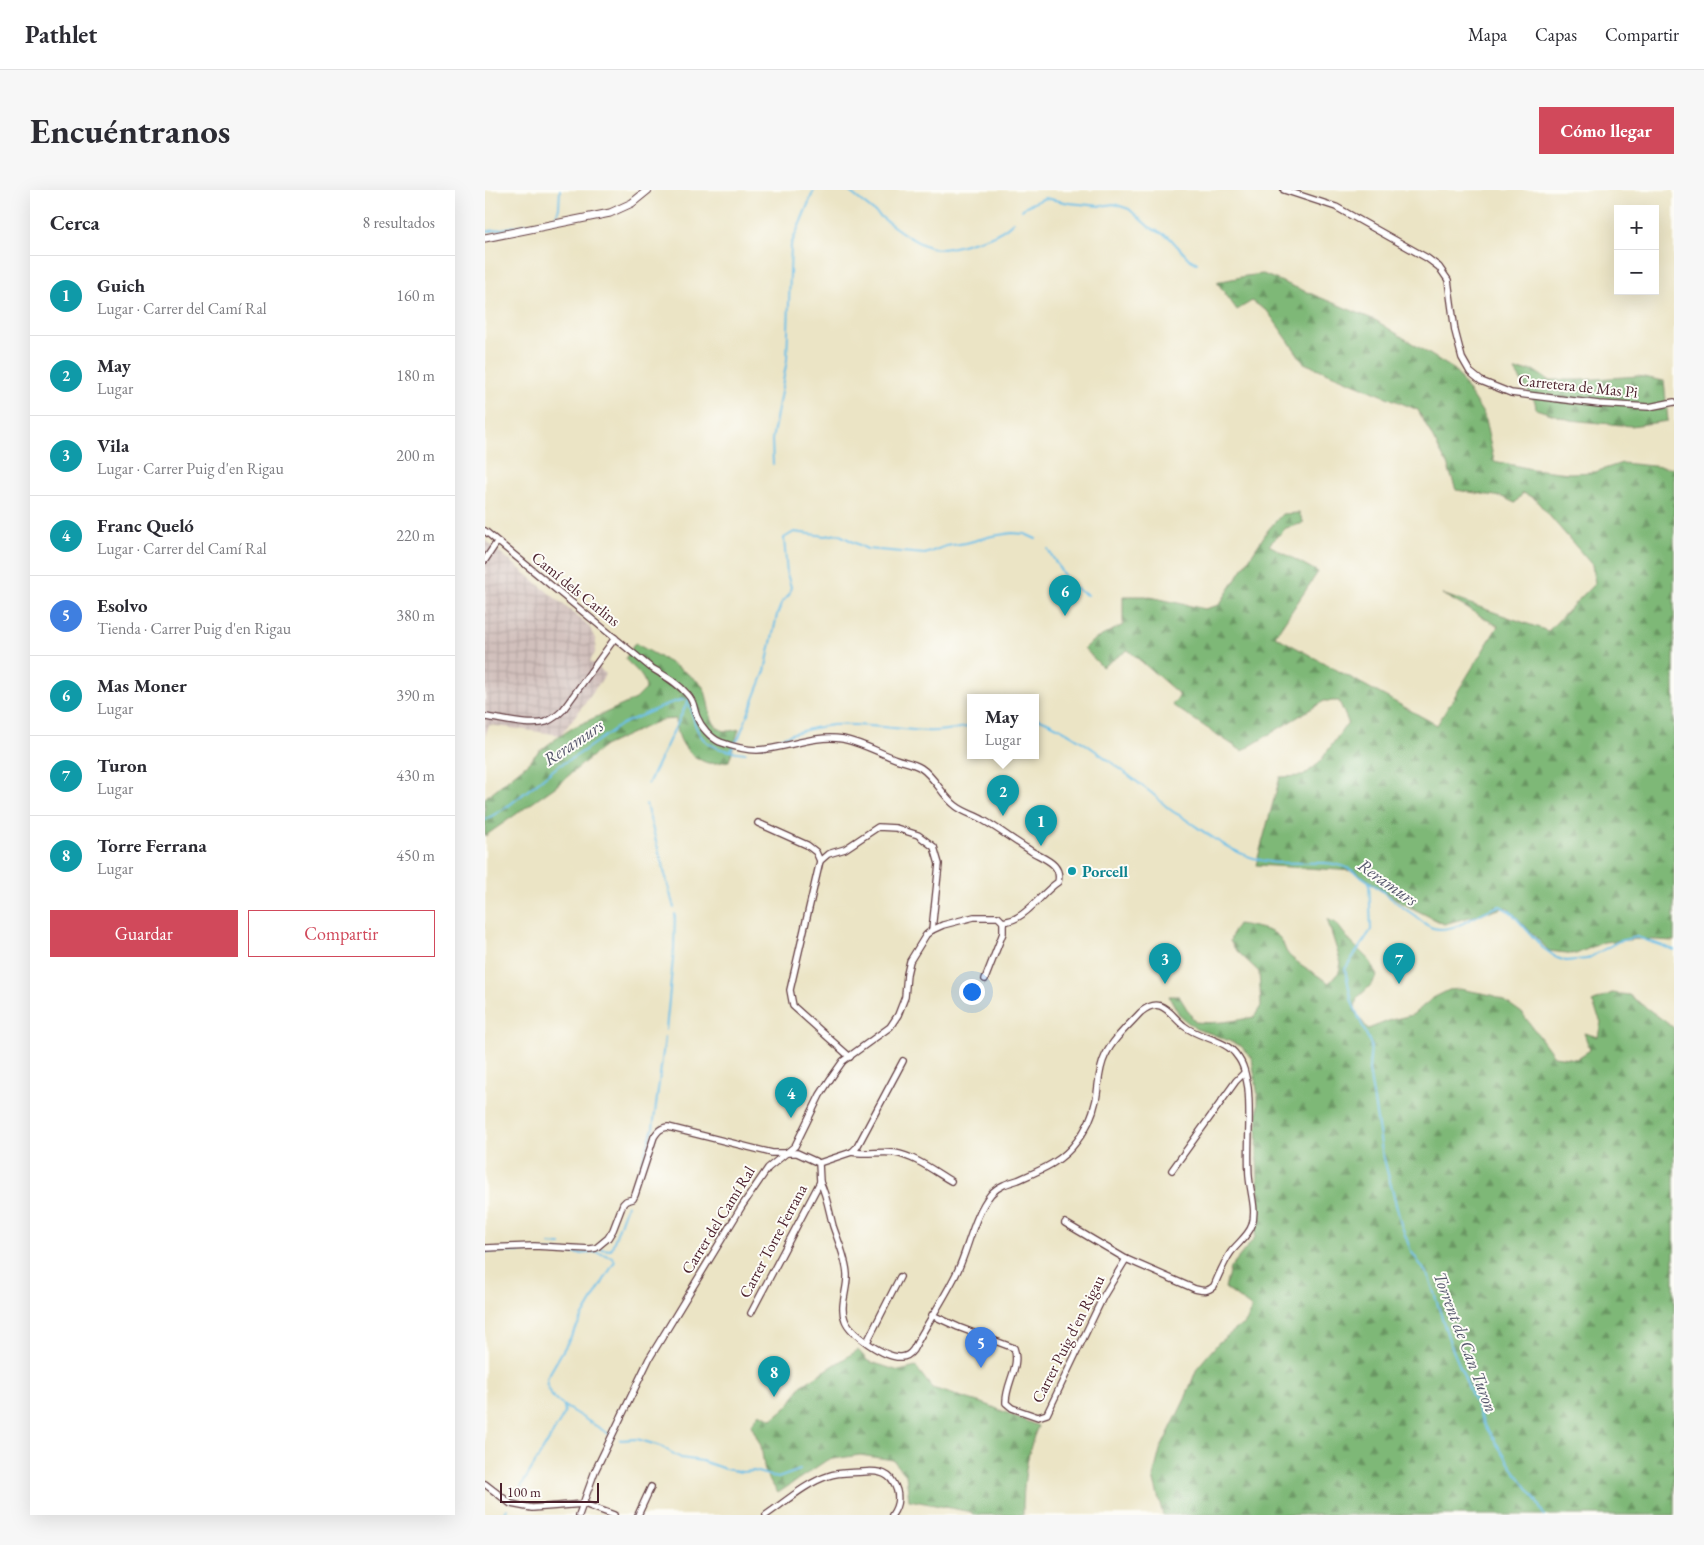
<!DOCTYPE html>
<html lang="es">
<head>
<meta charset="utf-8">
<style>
  body { margin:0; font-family:"EB Garamond",serif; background:#f7f7f7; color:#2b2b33 }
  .controls { position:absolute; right:15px; top:15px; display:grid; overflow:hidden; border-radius:0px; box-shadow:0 5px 20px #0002 }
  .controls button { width:45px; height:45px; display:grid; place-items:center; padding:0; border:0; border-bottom:1px solid #e1e1e2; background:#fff; color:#2b2b33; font:25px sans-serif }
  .scale { position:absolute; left:15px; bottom:12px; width:99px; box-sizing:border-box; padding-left:5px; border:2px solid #4a1f2b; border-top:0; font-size:14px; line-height:18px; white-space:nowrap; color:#4a1f2b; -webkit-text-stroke:4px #fdfcf7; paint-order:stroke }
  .you { position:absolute; left:486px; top:801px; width:18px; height:18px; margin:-12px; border:4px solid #fff; border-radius:50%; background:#1a73e8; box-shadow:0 0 0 8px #1a73e833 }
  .badge { display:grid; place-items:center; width:32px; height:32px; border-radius:50%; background:#d1495b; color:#fff; font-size:16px; font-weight:700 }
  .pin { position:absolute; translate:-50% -41px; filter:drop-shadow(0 1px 2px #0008) }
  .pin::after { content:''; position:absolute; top:26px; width:18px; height:15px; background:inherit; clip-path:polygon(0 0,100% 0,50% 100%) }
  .popup { position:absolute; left:482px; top:504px; width:72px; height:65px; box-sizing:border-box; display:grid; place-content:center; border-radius:0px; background:#fff; filter:drop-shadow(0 1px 4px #0005); font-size:16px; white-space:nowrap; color:#7c7c81 }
  .popup b { font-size:19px; color:#2b2b33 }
  .popup::after { content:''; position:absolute; left:50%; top:100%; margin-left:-10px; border:10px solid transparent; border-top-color:#fff }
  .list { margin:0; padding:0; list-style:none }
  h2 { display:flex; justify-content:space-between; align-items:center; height:65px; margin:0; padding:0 20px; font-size:21px }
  h2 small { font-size:16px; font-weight:400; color:#7c7c81 }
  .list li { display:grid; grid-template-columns:32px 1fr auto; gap:15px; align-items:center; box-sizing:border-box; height:80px; padding:0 20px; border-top:1px solid #e1e1e2 }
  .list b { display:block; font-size:19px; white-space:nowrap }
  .list p { margin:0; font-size:16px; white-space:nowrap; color:#7c7c81 }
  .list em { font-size:16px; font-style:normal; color:#7c7c81 }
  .actions { display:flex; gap:10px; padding:15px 20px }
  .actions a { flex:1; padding:11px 0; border:1px solid #d1495b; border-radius:0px; text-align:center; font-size:18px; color:#d1495b }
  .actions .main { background:#d1495b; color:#fff }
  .map { position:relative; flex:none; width:1189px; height:1325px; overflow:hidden; border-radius:0px }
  header { display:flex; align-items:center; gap:30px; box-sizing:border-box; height:70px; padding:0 25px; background:#fff; border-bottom:1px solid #e1e1e2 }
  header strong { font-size:24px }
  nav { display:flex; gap:28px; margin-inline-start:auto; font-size:18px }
  .intro { display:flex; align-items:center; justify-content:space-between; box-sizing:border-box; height:120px; padding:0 30px }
  h1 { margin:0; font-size:35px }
  .button { padding:12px 22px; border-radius:0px; background:#d1495b; color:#fff; font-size:18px; font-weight:700 }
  main { display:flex; gap:30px; padding:0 30px }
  aside { flex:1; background:#fff; border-radius:0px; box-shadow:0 5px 20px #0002 }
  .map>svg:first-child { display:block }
  .industrial { fill:url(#industrial-grid) }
  .forest { fill:url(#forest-firs); stroke:#646c51 }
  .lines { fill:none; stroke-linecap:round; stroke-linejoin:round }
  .stream { stroke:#6cbfe8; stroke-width:2 }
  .minor-casing { stroke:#623d42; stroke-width:8 }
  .tertiary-casing { stroke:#623d42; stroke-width:9 }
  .minor { stroke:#fff; stroke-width:5.5 }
  .tertiary { stroke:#fff; stroke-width:7 }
  .culture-dot { fill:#0f9aa8; stroke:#fdfcf7; stroke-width:2 }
  .labels { text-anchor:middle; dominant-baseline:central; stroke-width:4; stroke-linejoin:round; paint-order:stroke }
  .street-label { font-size:16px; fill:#4a1f2b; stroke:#fdfcf7 }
  .culture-label { font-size:16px; font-weight:bold; fill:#0d838f; stroke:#fdfcf7; text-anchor:start }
  .water-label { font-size:18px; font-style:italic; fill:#56576d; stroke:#fdfcf7 }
</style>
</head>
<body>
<header>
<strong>Pathlet</strong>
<nav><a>Mapa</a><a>Capas</a><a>Compartir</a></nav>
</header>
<div class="intro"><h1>Encuéntranos</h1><a class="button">Cómo llegar</a></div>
<main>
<aside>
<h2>Cerca<small>8 resultados</small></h2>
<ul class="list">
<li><span class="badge" style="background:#0f9aa8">1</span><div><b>Guich</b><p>Lugar · Carrer del Camí Ral</p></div><em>160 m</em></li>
<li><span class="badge" style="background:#0f9aa8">2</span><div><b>May</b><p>Lugar</p></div><em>180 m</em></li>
<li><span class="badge" style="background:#0f9aa8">3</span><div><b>Vila</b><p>Lugar · Carrer Puig d'en Rigau</p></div><em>200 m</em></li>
<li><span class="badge" style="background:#0f9aa8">4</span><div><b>Franc Queló</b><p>Lugar · Carrer del Camí Ral</p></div><em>220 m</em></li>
<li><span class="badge" style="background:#3f7fe0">5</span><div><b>Esolvo</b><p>Tienda · Carrer Puig d'en Rigau</p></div><em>380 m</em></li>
<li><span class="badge" style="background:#0f9aa8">6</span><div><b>Mas Moner</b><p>Lugar</p></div><em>390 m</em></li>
<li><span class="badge" style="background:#0f9aa8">7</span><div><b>Turon</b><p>Lugar</p></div><em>430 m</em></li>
<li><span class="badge" style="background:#0f9aa8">8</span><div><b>Torre Ferrana</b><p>Lugar</p></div><em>450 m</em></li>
</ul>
<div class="actions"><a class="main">Guardar</a><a>Compartir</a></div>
</aside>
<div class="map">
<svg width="1189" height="1325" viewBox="0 0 1189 1325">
  <defs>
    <pattern id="industrial-grid" width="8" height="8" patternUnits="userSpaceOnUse" patternTransform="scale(1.25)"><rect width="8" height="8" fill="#d1c0bc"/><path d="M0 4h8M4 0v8" fill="none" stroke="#b5a5a2"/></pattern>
    <pattern id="forest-firs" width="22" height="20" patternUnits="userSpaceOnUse" patternTransform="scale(1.25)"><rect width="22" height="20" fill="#7eb877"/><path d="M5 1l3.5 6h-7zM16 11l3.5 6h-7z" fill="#699562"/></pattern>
  </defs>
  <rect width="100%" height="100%" fill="#fdfcf7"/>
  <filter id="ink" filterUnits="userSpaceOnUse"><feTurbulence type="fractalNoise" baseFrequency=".02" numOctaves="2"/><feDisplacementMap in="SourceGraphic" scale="10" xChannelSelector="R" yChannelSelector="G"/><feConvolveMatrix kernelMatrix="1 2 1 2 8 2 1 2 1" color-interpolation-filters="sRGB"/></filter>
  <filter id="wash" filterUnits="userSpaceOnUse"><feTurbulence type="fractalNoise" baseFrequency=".0096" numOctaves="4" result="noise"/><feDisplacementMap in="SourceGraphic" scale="20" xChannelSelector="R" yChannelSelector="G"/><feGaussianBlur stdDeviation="1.12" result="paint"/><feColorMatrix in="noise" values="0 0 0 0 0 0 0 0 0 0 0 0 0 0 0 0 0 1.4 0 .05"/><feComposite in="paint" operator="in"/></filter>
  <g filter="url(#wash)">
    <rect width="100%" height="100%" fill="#ebe4c5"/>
    <polygon class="industrial" points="0,350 104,436 111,451 110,463 105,471 121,484 76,545 4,535 0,547"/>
    <g class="forest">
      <polygon points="778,84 890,130 970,180 999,225 1009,271 1047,279 1084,283 1110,282 1137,273 1189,278 1189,751 1154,749 1119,752 1091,764 1064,761 1022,717 959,734 917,713 870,681 771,675 795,587 818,586 834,573 863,532 854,511 839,511 757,561 687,515 695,505 643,460 617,477 599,458 609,450 638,435 638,406 661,406 720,419 734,415 783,340 797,324 814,323 819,333 801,338 784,355 833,382 790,446 952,535 1013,436 957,404 1063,441 1110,393 1107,375 1049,308 1038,303 1030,313 1017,307 971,300 962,274 933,220 819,173 783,122 767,111 752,120 732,92 761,86"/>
      <polygon points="1048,180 1063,190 1096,190 1153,186 1179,191 1183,231 1146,236 1085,230 1051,219 1050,212 1030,181"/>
      <path d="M150,453C165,462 210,485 218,497C225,509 222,527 232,537C239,543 246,541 254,539L244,571C237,572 226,575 220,572C200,564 192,549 191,529L176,530L119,556L70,597L0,646V608L42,574L53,562L72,548L89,537L151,509L161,499C161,486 148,478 140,469Z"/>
      <path d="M842,729L851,733L865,751L885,771L892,786L884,797L872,808L869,821L883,839L906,830L927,825L948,808L964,800L975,799L1007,805L1020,811L1037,823L1069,866L1091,869L1105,860L1099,843L1113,847L1116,832L1107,812L1127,803L1144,805L1189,838V1325H678L668,1287L675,1260L700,1209L712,1178L734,1152L761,1132L767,1118L740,1098L745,1078L770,1047L774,1013L772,966L773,906L767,869L756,856L727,844L711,839L695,826L684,806H694L710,832C730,834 749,831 769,827L776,816L774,782L750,759L745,751L748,742L753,734C764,736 787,739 794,747C799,752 799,759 803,764C808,771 836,787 844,793L854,782L856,773Z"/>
      <path d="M373,1160L383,1171L414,1181L431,1177L447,1198L503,1215L553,1236C541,1263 538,1296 538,1325H488L486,1322L424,1310L421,1285L408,1270L375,1265L342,1270L293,1303L280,1283L276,1256L266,1235L275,1223L287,1229L304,1215L316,1196Z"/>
    </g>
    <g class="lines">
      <g class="stream">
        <path d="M362,0C384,16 430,60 457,59C467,58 478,55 487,52C503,48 516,44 528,32"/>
        <polyline points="537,20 541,16 560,8 584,13 615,16 629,14 644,19 664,37 684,47 704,69 712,73"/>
        <polyline points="0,42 70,29 74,18 75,0"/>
        <polyline points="288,274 287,250 302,170 306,55 329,0"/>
        <path d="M563,359C573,376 583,397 602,405"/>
        <path d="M204,514C208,522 208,530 211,537C219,559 241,561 261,563"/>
        <path d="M550,527C589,541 631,576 664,601C675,609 682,620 694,625C723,644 750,667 785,672C806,675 842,669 860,677C886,689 906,710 929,725C934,729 941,736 948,738C973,744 992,721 1015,716L1026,722L1058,758L1072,768L1081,771L1102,769L1134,751L1152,747L1189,760"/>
        <path d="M278,556C299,545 323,538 347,535C376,533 411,539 440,541C455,542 470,539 486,536"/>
        <polyline points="245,561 254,547 280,481 292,425 297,412 304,405 306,397 302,384 299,348 309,342 340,346 353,344 382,359 440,364 461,356 481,353 507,346 527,343 540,344 551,349"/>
        <polyline points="163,594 204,509"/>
        <polyline points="161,614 189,718"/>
        <polyline points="0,630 22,617 72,577 94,564 137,534 183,514 199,509"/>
        <polyline points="884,691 886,740 860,779 867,812 886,855 884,880 897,961 916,1034 926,1061 944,1087 965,1153 999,1234 1026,1276 1049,1307 1059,1325"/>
        <polyline points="181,840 189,759 190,724"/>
        <polyline points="146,1005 168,938 180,847"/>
        <polyline points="64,1054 76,1055"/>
        <polyline points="116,1059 126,1060 142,1015"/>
        <path d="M0,1062L69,1061L95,1064L110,1062L127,1067L130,1071L62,1188C62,1204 67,1207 79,1216L80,1223L28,1310"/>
        <polyline points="79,1216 124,1244"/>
        <polyline points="135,1250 152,1249 175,1256 196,1268 217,1271 240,1279 257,1282 269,1281 293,1288 315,1280"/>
        <polyline points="19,1325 22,1319"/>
      </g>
    </g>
  </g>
  <g filter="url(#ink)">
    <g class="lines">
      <defs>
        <g id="minor">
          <polyline points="799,0 851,17 942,68 954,77 963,90 970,141 977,168 985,182 996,191 1026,203 1114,214 1164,217 1189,212"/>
          <path d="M0,341L165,477C178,485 192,492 202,504C210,512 208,518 212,527C216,537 226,548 235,552C246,556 261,560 272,560C301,559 327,544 358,549C377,553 393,562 411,569C419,572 428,573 436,578C450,587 457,606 471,616C480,623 490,625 498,630C514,639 528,650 543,659C555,668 578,672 573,692C558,702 548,719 533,727C529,730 523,731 518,732L513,727H489L458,735L447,740L441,745L425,771L422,784L420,807L413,825L405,837L358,871L346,888L335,905L310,956L283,978L257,1016L164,1169L110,1281L94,1325"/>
          <polyline points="0,370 12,352"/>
          <path d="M0,527C17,529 45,537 61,532C68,529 73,525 78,520L130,448"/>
          <polyline points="273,633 322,655 331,662 335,671"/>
          <polyline points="500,789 518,743 518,732"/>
          <polyline points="365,867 308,816 305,800 335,671 343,664 360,659 393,637 411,638 433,645 449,657 454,674 447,740"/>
          <path d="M367,962C381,965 395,961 410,963C429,966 449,981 466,991"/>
          <polyline points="334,973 367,962 372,957 418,871"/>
          <polyline points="687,980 751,891 759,883"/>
          <path d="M335,992C342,1006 344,1021 348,1036C353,1051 361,1068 362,1084C363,1099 354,1116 360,1130C365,1144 400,1168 416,1167C421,1167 425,1164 428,1160C442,1133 460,1108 473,1080C484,1056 489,1025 506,1004C513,996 523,993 533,990C556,980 577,972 592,951C601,940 608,924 611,910C614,895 613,880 620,866C628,849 644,835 656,822C677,805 684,824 699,836C715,849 741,849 752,866C759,874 761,887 763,898C766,927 762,957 764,986C765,1001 772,1020 767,1035C764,1045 753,1053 746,1062C739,1072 734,1084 729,1096C722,1102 719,1101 710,1099L641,1069L618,1107L562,1224L553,1227L527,1218L521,1213C520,1195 536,1176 529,1158L473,1137L447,1125"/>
          <polyline points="580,1033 641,1069"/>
          <path d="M0,1058L49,1056L105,1059L111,1058L123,1048L128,1040L138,1014L141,1011L148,1009L150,1005L169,947C173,941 175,938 183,937L287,963H312L334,973L335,992L266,1123"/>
          <polyline points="382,1152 415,1087"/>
          <polyline points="0,1294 26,1314 47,1318 99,1314 129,1325"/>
          <polyline points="153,1325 166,1297"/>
          <path d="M281,1325C300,1312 321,1293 343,1286C354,1282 366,1283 378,1282C389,1281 402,1281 408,1292C415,1303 414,1315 407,1325"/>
        </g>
        <polyline id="tertiary" points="0,48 125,23 147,13 163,0"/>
      </defs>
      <use href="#minor" class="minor-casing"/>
      <use href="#tertiary" class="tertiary-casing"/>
      <use href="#minor" class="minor"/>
      <use href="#tertiary" class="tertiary"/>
    </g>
  </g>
  <circle class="culture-dot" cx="587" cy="681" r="5"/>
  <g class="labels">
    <g class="street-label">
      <text transform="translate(1093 196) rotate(6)">Carretera de Mas Pi</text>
      <text transform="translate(91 399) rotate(39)">Camí dels Carlins</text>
      <text transform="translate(233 1030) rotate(-58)">Carrer del Camí Ral</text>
      <text transform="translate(288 1051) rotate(-62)">Carrer Torre Ferrana</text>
      <text transform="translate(583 1149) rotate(-63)">Carrer Puig d'en Rigau</text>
    </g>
    <g class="culture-label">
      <text x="597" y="681">Porcell</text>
    </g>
    <g class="water-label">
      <text transform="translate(88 552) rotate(-34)">Reramurs</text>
      <text transform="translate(903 692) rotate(35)">Reramurs</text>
      <text transform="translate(981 1152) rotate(69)">Torrent de Can Turon</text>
    </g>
  </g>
</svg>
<div class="controls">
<button>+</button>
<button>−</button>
</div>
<div class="scale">100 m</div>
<div class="you"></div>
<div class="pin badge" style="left:556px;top:656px;background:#0f9aa8">1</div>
<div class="pin badge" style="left:518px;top:626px;background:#0f9aa8">2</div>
<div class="popup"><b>May</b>Lugar</div>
<div class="pin badge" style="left:680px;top:794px;background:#0f9aa8">3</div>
<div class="pin badge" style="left:306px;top:928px;background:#0f9aa8">4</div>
<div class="pin badge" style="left:496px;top:1178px;background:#3f7fe0">5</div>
<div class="pin badge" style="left:580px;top:426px;background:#0f9aa8">6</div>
<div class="pin badge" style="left:914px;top:794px;background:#0f9aa8">7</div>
<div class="pin badge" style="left:289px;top:1207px;background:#0f9aa8">8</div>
</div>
</main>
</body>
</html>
